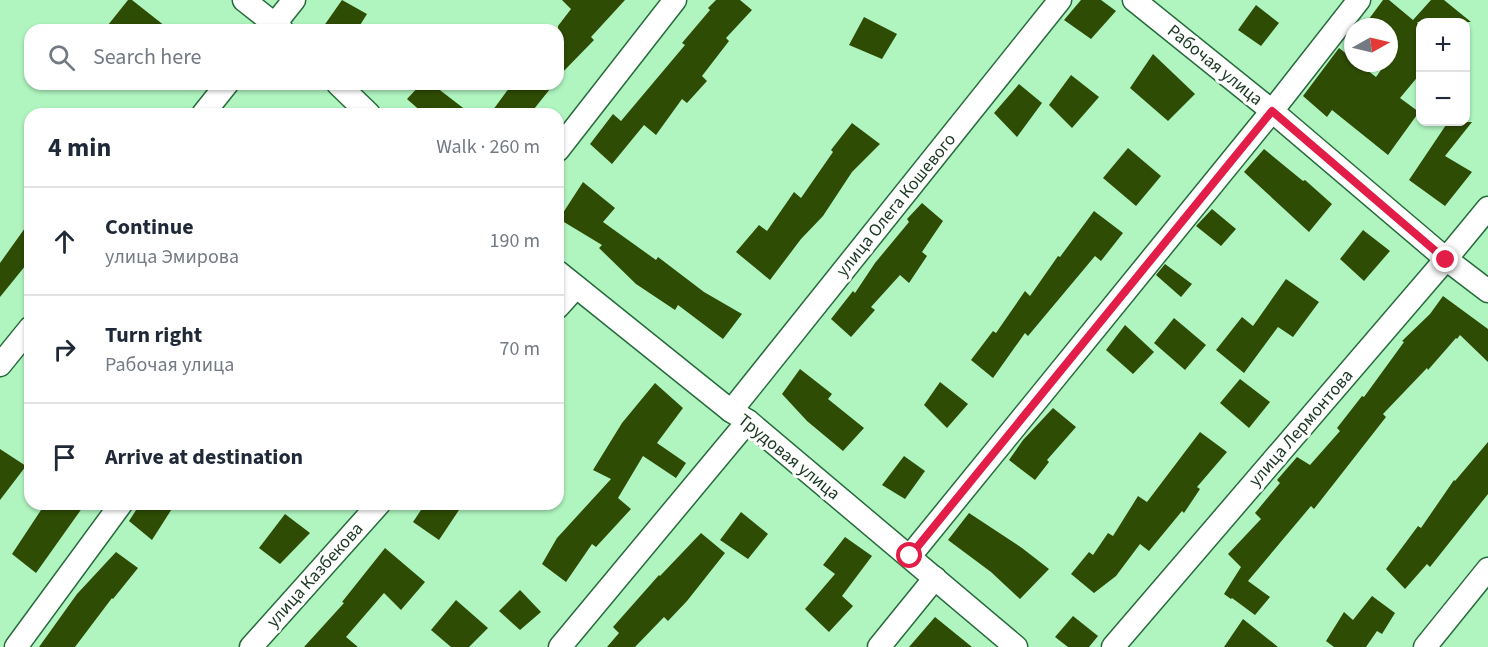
<!DOCTYPE html>
<html lang="en">
<head>
<meta charset="utf-8">
<style>
  body { margin:0; font-family:"Source Sans 3",sans-serif; background:#f6f6f7; color:#1f2937 }
  .controls { position:absolute; right:18px; top:18px; display:grid; overflow:hidden; border-radius:12px; box-shadow:0 2px 4px #0004 }
  .controls button { width:54px; height:54px; display:grid; place-items:center; padding:0; border:0; border-bottom:2px solid #e0e1e3; background:#fff; color:#1f2937; font:30px sans-serif }
  .compass { position:absolute; left:1344px; top:18px; width:54px; height:54px; border-radius:50%; background:#fff; box-shadow:0 2px 4px #0004; rotate:82deg }
  .stop { position:absolute; width:18px; height:18px; margin:-14px; border:4px solid #e11d48; border-radius:50%; background:#fff }
  .stop.end { background:#e11d48; border-color:#fff; box-shadow:0 2px 6px #0008 }
  .list { margin:0; padding:0; list-style:none }
  h2 { display:flex; justify-content:space-between; align-items:center; height:78px; margin:0; padding:0 24px; font-size:26px }
  h2 small { font-size:20px; font-weight:400; color:#747a83 }
  .list li { display:grid; grid-template-columns:39px 1fr auto; gap:18px; align-items:center; box-sizing:border-box; height:108px; padding:0 24px; border-top:2px solid #e0e1e3 }
  .list b { display:block; font-size:22px; white-space:nowrap }
  .list p { margin:0; font-size:20px; white-space:nowrap; color:#747a83 }
  .list em { font-size:20px; font-style:normal; color:#747a83 }
  .icon { flex:none; width:33px; height:33px; fill:none; stroke:currentColor; stroke-width:2; stroke-linecap:round; stroke-linejoin:round }
  .map { position:relative; flex:none; width:1488px; height:647px; overflow:hidden }
  .search { position:absolute; background:#fff; box-shadow:0 2px 4px #0004; left:24px; top:24px; width:540px; height:66px; display:flex; align-items:center; gap:15px; box-sizing:border-box; padding:0 21px; border-radius:18px; color:#747a83; font-size:22px }
  .panel { position:absolute; background:#fff; box-shadow:0 2px 4px #0004; left:24px; top:108px; width:540px; height:402px; border-radius:18px }
  .map>svg:first-child { display:block }
  .building { fill:#2e4c04 }
  .lines { fill:none; stroke-linecap:round; stroke-linejoin:round }
  .street-casing { stroke:#276b3d; stroke-width:25 }
  .street { stroke:#fff; stroke-width:22 }
  .route { stroke:#e11d48; stroke-width:8 }
  .labels { text-anchor:middle; dominant-baseline:central; stroke-width:6; stroke-linejoin:round; paint-order:stroke }
  .street-label { font-size:18px; fill:#1a3622; stroke:#fff }
</style>
</head>
<body>
<div class="map">
<svg width="1488" height="647" viewBox="0 0 1488 647">
  <rect width="100%" height="100%" fill="#b0f5c0"/>
  <g class="building">
    <polygon points="128,0 132,0 170,30 104,30"/>
    <polygon points="342,0 367,14 357,30 321,30"/>
    <polygon points="562,0 625,0 591,37 594,40 558,77 558,26 571,9"/>
    <polygon points="716,0 740,0 752,10 726,38 729,41 702,76 707,81 687,103 682,99 656,135 644,125 612,164 590,144 613,114 621,121 685,45 682,43 710,10 708,8"/>
    <polygon points="1081,0 1101,0 1116,11 1091,39 1064,20"/>
    <polygon points="1383,0 1389,0 1413,20 1431,0 1444,0 1471,22 1417,22 1420,26 1420,74 1400,98 1419,112 1388,155 1332,110 1327,117 1303,96 1339,48 1353,59 1353,63 1358,63 1376,77 1386,63 1389,63 1389,27 1363,27"/>
    <polygon points="1256,5 1279,23 1261,46 1238,30"/>
    <polygon points="864,17 897,34 882,59 849,45"/>
    <polygon points="1153,54 1195,94 1168,121 1130,88"/>
    <polygon points="1071,75 1099,97 1072,128 1049,105"/>
    <polygon points="421,84 432,84 471,114 424,114 407,99"/>
    <polygon points="512,84 554,84 530,114 490,114"/>
    <polygon points="1019,84 1042,103 1017,137 994,113"/>
    <polygon points="1448,122 1472,122 1445,156 1472,172 1445,206 1409,180"/>
    <polygon points="852,123 880,144 852,172 823,216 801,239 770,280 736,252 759,225 767,231 794,192 801,198 833,152 831,150"/>
    <polygon points="1128,148 1161,176 1136,206 1103,178"/>
    <polygon points="1264,149 1303,181 1305,180 1332,204 1309,232 1244,172"/>
    <polygon points="583,182 615,208 603,222 656,260 658,257 704,292 742,314 723,339 678,305 675,310 636,284 599,248 602,245 559,219"/>
    <polygon points="922,203 943,221 922,252 927,256 909,283 900,275 871,307 875,310 851,337 831,319 853,291 855,293 875,263 909,222 907,219"/>
    <polygon points="1212,209 1236,229 1221,246 1196,226"/>
    <polygon points="1094,211 1123,233 1101,261 1095,256 1028,336 1025,333 993,378 971,360 993,331 996,333 1025,291 1030,296 1058,256 1060,257"/>
    <polygon points="30,221 30,260 0,297 0,263"/>
    <polygon points="1363,230 1390,251 1364,281 1340,259"/>
    <polygon points="1165,264 1192,284 1181,297 1156,275"/>
    <polygon points="1286,279 1319,302 1293,337 1278,327 1244,373 1216,350 1242,317 1253,326"/>
    <polygon points="1443,296 1488,329 1488,362 1460,335 1457,339 1456,338 1428,370 1427,368 1383,414 1386,417 1314,509 1311,506 1248,581 1270,597 1255,615 1232,598 1231,599 1224,594 1241,567 1228,554 1261,519 1255,513 1280,483 1277,480 1297,457 1310,465 1340,431 1337,428 1362,396 1364,397 1404,342 1402,341 1430,314"/>
    <polygon points="1174,318 1206,345 1185,370 1154,343"/>
    <polygon points="1125,325 1154,352 1133,374 1106,350"/>
    <polygon points="800,369 832,394 828,399 864,428 843,451 807,421 782,394"/>
    <polygon points="1240,379 1270,402 1249,428 1220,403"/>
    <polygon points="940,382 968,404 947,428 924,405"/>
    <polygon points="655,383 683,408 657,443 686,463 676,478 643,456 618,498 631,509 596,547 592,544 566,582 542,564 557,538 611,479 593,470 622,423"/>
    <polygon points="1053,408 1076,427 1047,460 1049,462 1035,480 1009,460 1023,440"/>
    <polygon points="1200,432 1227,452 1197,487 1200,489 1184,513 1182,511 1149,551 1140,544 1116,576 1094,593 1071,574 1089,552 1093,555 1108,533 1113,536 1138,496 1147,502"/>
    <polygon points="1488,442 1488,494 1430,567 1427,564 1405,589 1386,569 1418,526 1421,528 1454,480 1455,481"/>
    <polygon points="0,449 26,466 0,500"/>
    <polygon points="904,456 925,471 905,499 882,485"/>
    <polygon points="45,504 85,504 36,573 12,554"/>
    <polygon points="140,504 175,504 152,540 129,521"/>
    <polygon points="425,504 463,504 439,540 413,522"/>
    <polygon points="741,512 768,534 748,559 720,540"/>
    <polygon points="969,513 1022,548 1049,569 1020,599 991,572 948,540"/>
    <polygon points="285,514 310,533 280,564 259,548"/>
    <polygon points="701,533 725,553 687,601 668,621 664,617 635,647 607,647 619,633 613,627 659,575 660,576"/>
    <polygon points="845,537 872,556 842,596 853,606 829,632 805,609 835,574 823,565"/>
    <polygon points="385,548 425,582 401,610 384,593 346,637 358,647 304,647 344,603 342,602"/>
    <polygon points="116,552 138,568 113,599 112,598 75,647 39,647 77,594"/>
    <polygon points="520,590 541,612 520,630 499,611"/>
    <polygon points="1372,596 1395,613 1382,634 1377,631 1366,647 1334,647 1326,641 1344,612 1353,620"/>
    <polygon points="456,600 488,628 469,647 451,647 431,630"/>
    <polygon points="1073,616 1098,636 1089,647 1068,647 1055,637"/>
    <polygon points="935,617 972,647 909,647"/>
    <polygon points="1243,619 1278,647 1224,647"/>
  </g>
  <g class="lines">
    <defs>
      <g id="street">
        <polyline points="244,0 282,30"/>
        <polyline points="1134,0 1272,111 1446,259 1488,291"/>
        <polyline points="270,30 294,0"/>
        <polyline points="338,84 369,114"/>
        <polyline points="203,114 227,84"/>
        <polyline points="558,150 675,0"/>
        <polyline points="558,272 731,411 748,421 1016,647"/>
        <polyline points="558,307 576,287"/>
        <polyline points="0,365 30,328"/>
        <polyline points="731,411 1060,0"/>
        <polyline points="910,556 1272,111 1359,0"/>
        <polyline points="16,647 121,504"/>
        <polyline points="251,647 379,504"/>
        <polyline points="560,647 748,421"/>
        <polyline points="879,647 935,578"/>
        <polyline points="1113,647 1446,259 1488,208"/>
        <polyline points="1425,647 1488,569"/>
      </g>
    </defs>
    <use href="#street" class="street-casing"/>
    <use href="#street" class="street"/>
  </g>
  <g class="lines">
    <polyline class="route" points="910,556 1272,111 1446,260"/>
  </g>
  <g class="labels">
    <g class="street-label">
      <text transform="translate(1215 65) rotate(39)">Рабочая улица</text>
      <text transform="translate(896 205) rotate(-51)">улица Олега Кошевого</text>
      <text transform="translate(1301 428) rotate(-49)">улица Лермонтова</text>
      <text transform="translate(789 457) rotate(39)">Трудовая улица</text>
      <text transform="translate(315 575) rotate(-48)">улица Казбекова</text>
    </g>
  </g>
</svg>
<div class="controls">
<button>+</button>
<button>−</button>
</div>
<svg class="compass" viewBox="-18 -18 36 36"><path d="M0-13l5 13h-10z" fill="#e53935"/><path d="M0 13l5-13h-10z" fill="#747a83"/></svg>
<div class="stop" style="left:910px;top:556px"></div>
<div class="stop end" style="left:1446px;top:260px"></div>
<div class="search"><svg class="icon" aria-label="search" viewBox="0 0 24 24"><circle cx="10" cy="10" r="6"/><path d="M15 15l6 6"/></svg>Search here</div>
<section class="panel">
<h2>4 min<small>Walk · 260 m</small></h2>
<ul class="list">
<li><svg class="icon" aria-label="ahead" viewBox="0 0 24 24"><path d="M12 20V5M6 11l6-6 6 6"/></svg><div><b>Continue</b><p>улица Эмирова</p></div><em>190 m</em></li>
<li><svg class="icon" aria-label="right" viewBox="0 0 24 24"><path d="M7 20v-9h11M14 6l5 5-5 5"/></svg><div><b>Turn right</b><p>Рабочая улица</p></div><em>70 m</em></li>
<li><svg class="icon" aria-label="arrive" viewBox="0 0 24 24"><path d="M6 21V4h12l-3 4 3 4H6"/></svg><div><b>Arrive at destination</b></div></li>
</ul>
</section>
</div>
</body>
</html>
